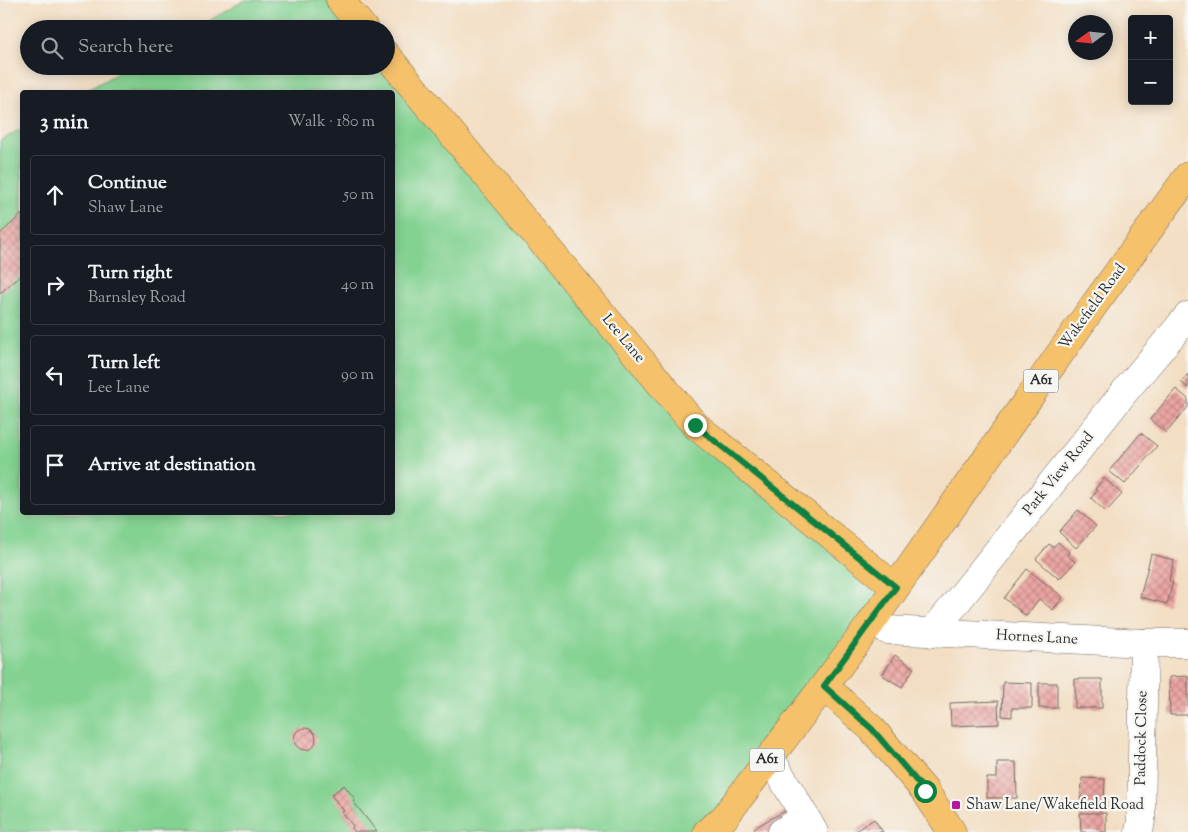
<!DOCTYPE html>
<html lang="en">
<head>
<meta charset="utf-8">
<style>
  body { margin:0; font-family:"Sorts Mill Goudy",serif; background:#20242c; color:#f1f3f6 }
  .controls { position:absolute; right:15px; top:15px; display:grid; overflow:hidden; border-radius:5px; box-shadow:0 2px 12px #0003 }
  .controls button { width:45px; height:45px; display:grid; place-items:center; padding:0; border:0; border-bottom:1px solid #363941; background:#171b24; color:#f1f3f6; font:25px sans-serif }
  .compass { position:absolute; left:1068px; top:15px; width:45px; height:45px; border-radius:50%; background:#171b24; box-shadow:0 2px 12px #0003; rotate:255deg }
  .stop { position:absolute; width:15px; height:15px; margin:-11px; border:4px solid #0b8043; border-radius:50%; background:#fff }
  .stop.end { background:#0b8043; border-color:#fff; box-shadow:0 1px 5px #0008 }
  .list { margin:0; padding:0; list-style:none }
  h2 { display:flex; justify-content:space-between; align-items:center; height:65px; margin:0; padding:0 20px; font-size:21px }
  h2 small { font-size:16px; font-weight:400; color:#9ea1a6 }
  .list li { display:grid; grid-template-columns:32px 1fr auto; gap:15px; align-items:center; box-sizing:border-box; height:80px; margin:0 10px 10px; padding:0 10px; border:1px solid #363941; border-radius:5px }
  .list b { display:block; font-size:19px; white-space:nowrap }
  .list p { margin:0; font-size:16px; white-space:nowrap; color:#9ea1a6 }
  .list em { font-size:16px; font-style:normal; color:#9ea1a6 }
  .icon { flex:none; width:28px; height:28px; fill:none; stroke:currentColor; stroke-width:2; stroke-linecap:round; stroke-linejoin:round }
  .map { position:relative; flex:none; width:1188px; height:832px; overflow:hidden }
  .search { position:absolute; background:#171b24; box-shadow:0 2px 12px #0003; left:20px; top:20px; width:375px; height:55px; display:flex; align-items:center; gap:12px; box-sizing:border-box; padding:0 18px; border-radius:28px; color:#9ea1a6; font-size:19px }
  .panel { position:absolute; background:#171b24; box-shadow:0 2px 12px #0003; left:20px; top:90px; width:375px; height:425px; border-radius:5px }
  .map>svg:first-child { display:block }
  .green { fill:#83d291; stroke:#577e5e }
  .building { fill:url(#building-cross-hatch) }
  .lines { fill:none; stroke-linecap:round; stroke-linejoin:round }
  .minor-casing { stroke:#716a60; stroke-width:29 }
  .major-casing { stroke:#716a60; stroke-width:29 }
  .minor { stroke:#fff; stroke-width:28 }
  .major { stroke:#f5c16b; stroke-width:28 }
  .route { stroke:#0b8043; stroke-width:6 }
  .poi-dot { fill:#b5179e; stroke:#f6f6f2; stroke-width:2 }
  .labels { text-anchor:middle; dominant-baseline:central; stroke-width:4.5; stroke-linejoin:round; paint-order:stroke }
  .shield { fill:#f6f6f2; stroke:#686867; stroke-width:1 }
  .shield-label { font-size:14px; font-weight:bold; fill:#2b2b2b }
  .street-label { font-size:15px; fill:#2b2b2b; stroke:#f6f6f2 }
  .poi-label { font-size:15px; fill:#2b2b2b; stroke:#f6f6f2; text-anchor:start }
</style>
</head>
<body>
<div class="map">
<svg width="1188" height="832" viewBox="0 0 1188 832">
  <defs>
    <pattern id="building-cross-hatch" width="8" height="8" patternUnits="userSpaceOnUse" patternTransform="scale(1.25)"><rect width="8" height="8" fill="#eca5a2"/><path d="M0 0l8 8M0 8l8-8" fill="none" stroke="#bf8784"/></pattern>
  </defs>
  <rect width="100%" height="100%" fill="#f6f6f2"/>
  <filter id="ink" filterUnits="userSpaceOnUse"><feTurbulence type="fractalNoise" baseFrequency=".02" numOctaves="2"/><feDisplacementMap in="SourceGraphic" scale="10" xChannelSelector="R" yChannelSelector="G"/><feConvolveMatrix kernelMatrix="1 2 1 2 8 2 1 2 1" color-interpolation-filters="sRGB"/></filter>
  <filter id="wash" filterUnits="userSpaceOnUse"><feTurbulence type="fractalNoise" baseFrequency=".0096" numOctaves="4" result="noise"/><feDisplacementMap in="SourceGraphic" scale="20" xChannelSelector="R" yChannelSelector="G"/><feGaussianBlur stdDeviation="1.12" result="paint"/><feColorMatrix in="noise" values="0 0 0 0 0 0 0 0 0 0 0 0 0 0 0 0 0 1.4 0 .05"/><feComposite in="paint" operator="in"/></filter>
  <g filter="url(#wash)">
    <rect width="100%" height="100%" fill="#f3dec3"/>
    <g class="green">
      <polygon points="245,0 340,0 364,29 195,29"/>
      <polygon points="130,66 386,66 695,425 895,587 707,832 0,832 0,141 22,128 22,512 392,512 392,92 84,92"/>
    </g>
    <g id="blocks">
      <g class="building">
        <polygon points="22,214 22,274 0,293 0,234"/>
        <polygon points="1188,374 1188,388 1181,382"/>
        <polygon points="1176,389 1188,399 1188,407 1166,433 1150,419"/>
        <polygon points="1141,433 1157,446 1125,484 1109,471"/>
        <polygon points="1104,478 1122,494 1106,512 1091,498 1097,491 1095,489"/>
        <polygon points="1078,510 1096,526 1076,548 1059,532"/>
        <polygon points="1058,542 1069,552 1067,555 1075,562 1059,579 1036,559 1049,544 1053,547"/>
        <polygon points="1151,554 1174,560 1169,581 1173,582 1167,604 1140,597"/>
        <polygon points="1027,569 1063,597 1053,610 1039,599 1026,616 1004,598"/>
        <polygon points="895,655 914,668 902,687 882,675"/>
        <polygon points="1188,676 1188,715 1170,715 1169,677"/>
        <rect x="1075" y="679" width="27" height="29"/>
        <polygon points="1003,682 1032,683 1032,708 1012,708 1012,717 1002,716"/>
        <rect x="1039" y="683" width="18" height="25"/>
        <polygon points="998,701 999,724 951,726 950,703"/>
        <circle cx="305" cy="739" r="11"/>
        <polygon points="997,762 1016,762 1017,798 987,798 987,778 997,778"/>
        <polygon points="1082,778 1105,779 1104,807 1080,806"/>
        <polygon points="344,785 355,799 353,801 377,832 355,832 352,828 353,826 342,812 344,811 331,795"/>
        <polygon points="790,808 804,832 756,832 754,828"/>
        <polygon points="1080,813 1106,813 1106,832 1081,832"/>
        <polygon points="874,819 883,832 854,832"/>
      </g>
    </g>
  </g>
  <g filter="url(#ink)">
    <use href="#blocks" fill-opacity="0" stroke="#716a60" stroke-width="1"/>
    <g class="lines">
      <defs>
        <g id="minor">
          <polyline points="887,630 1144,643 1188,643"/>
          <polyline points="932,633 1126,390 1188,316"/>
          <polyline points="770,757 814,832"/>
          <polyline points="782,832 805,817"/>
          <polyline points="1139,832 1141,820 1144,643"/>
        </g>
        <g id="major">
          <polyline points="340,0 364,29"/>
          <polyline points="386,55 695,425 895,587"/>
          <polyline points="824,686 872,729 925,791 952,832"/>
          <polyline points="707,832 724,818 866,630 1094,305 1188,176"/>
        </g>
      </defs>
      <use href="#minor" class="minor-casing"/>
      <use href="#major" class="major-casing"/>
      <use href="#minor" class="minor"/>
      <use href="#major" class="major"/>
    </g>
  </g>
  <g class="lines" filter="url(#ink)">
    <polyline class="route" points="695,425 896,587 824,686 872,729 925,791"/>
  </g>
  <rect class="poi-dot" x="951" y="800" width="10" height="10" rx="2.5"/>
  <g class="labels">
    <g class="shield">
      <rect x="1023.5" y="369.5" width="35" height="23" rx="4"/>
      <rect x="749.5" y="748.5" width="35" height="23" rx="4"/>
    </g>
    <g class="shield-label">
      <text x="1041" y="381">A61</text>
      <text x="767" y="760">A61</text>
    </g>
    <g class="street-label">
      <text transform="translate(1093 307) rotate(-54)">Wakefield Road</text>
      <text transform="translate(623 339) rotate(50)">Lee Lane</text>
      <text transform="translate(1059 474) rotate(-51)">Park View Road</text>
      <text transform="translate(1037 638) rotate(3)">Hornes Lane</text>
      <text transform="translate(1142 738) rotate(-89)">Paddock Close</text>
    </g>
    <g class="poi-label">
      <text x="966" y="805">Shaw Lane/Wakefield Road</text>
    </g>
  </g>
</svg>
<div class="controls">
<button>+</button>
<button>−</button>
</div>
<svg class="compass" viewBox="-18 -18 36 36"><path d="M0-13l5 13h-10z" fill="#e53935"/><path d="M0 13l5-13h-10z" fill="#9ea1a6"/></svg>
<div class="stop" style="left:925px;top:791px"></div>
<div class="stop end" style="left:695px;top:425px"></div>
<div class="search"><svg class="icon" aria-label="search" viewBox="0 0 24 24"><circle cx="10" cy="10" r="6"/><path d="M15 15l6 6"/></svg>Search here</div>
<section class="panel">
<h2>3 min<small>Walk · 180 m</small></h2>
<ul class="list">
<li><svg class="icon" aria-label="ahead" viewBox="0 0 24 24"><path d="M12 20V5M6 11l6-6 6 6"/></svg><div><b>Continue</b><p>Shaw Lane</p></div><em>50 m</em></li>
<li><svg class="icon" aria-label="right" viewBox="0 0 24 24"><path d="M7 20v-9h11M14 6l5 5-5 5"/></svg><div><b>Turn right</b><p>Barnsley Road</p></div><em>40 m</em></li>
<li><svg class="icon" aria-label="left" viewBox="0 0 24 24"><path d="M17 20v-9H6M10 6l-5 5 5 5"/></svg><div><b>Turn left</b><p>Lee Lane</p></div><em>90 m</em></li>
<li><svg class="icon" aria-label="arrive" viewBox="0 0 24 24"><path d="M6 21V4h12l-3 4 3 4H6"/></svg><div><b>Arrive at destination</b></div></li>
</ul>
</section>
</div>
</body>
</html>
